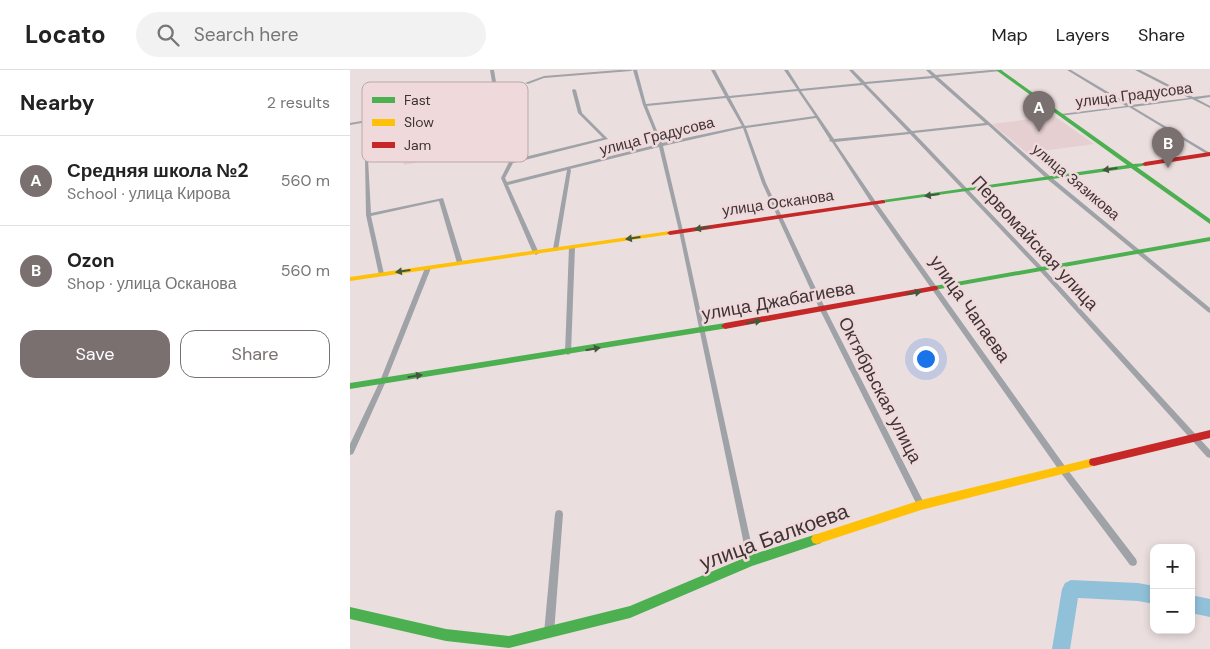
<!DOCTYPE html>
<html lang="en">
<head>
<meta charset="utf-8">
<style>
  body { margin:0; font-family:"DM Sans",sans-serif; background:#f2f2f2; color:#222 }
  .controls { position:absolute; right:15px; bottom:15px; display:grid; overflow:hidden; border-radius:10px; box-shadow:0 2px 8px #0003 }
  .controls button { width:45px; height:45px; display:grid; place-items:center; padding:0; border:0; border-bottom:1px solid #e0e0e0; background:#fff; color:#222; font:25px sans-serif }
  .you { position:absolute; left:575px; top:288px; width:18px; height:18px; margin:-12px; border:4px solid #fff; border-radius:50%; background:#1a73e8; box-shadow:0 0 0 8px #1a73e833 }
  .badge { display:grid; place-items:center; width:32px; height:32px; border-radius:50%; background:#7a7070; color:#fff; font-size:16px; font-weight:700 }
  .pin { position:absolute; translate:-50% -41px; filter:drop-shadow(0 1px 2px #0008) }
  .pin::after { content:''; position:absolute; top:26px; width:18px; height:15px; background:inherit; clip-path:polygon(0 0,100% 0,50% 100%) }
  .list { margin:0; padding:0; list-style:none }
  h2 { display:flex; justify-content:space-between; align-items:center; height:65px; margin:0; padding:0 20px; font-size:21px }
  h2 small { font-size:16px; font-weight:400; color:#767676 }
  .list li { display:grid; grid-template-columns:32px 1fr auto; gap:15px; align-items:center; box-sizing:border-box; height:90px; padding:0 20px; border-top:1px solid #e0e0e0 }
  .list b { display:block; font-size:19px; white-space:nowrap }
  .list p { margin:0; font-size:16px; white-space:nowrap; color:#767676 }
  .list em { font-size:16px; font-style:normal; color:#767676 }
  .actions { display:flex; gap:10px; padding:15px 20px }
  .actions a { flex:1; padding:11px 0; border:1px solid #7a7070; border-radius:15px; text-align:center; font-size:18px; color:#7a7070 }
  .actions .main { background:#7a7070; color:#fff }
  .icon { flex:none; width:28px; height:28px; fill:none; stroke:currentColor; stroke-width:2; stroke-linecap:round; stroke-linejoin:round }
  .map { position:relative; flex:none; width:860px; height:579px; overflow:hidden }
  header { display:flex; align-items:center; gap:30px; box-sizing:border-box; height:70px; padding:0 25px; background:#fff; border-bottom:1px solid #e0e0e0 }
  header strong { font-size:24px }
  nav { display:flex; gap:28px; margin-inline-start:auto; font-size:18px }
  .search { width:350px; height:45px; background:#f2f2f2; display:flex; align-items:center; gap:12px; box-sizing:border-box; padding:0 18px; border-radius:28px; color:#767676; font-size:19px }
  main { display:flex }
  aside { flex:1; background:#fff }
  .map>svg:first-child { display:block }
  .built { fill:#e5cfd0 }
  .lines { fill:none; stroke-linecap:round; stroke-linejoin:round }
  .river { fill:#91c1d9; fill-rule:evenodd }
  .street { fill:#9fa2a7; fill-rule:evenodd }
  .fast { fill:#4caf50; fill-rule:evenodd }
  .slow { fill:#ffc107; fill-rule:evenodd }
  .jam { fill:#c62828; fill-rule:evenodd }
  .oneway { fill:#42593c }
  .labels { text-anchor:middle; dominant-baseline:central; stroke-width:5; stroke-linejoin:round; paint-order:stroke }
  .far-street-label { font-size:15px; fill:#3d3434; stroke:#f0d9db }
  .street-label { font-size:18px; fill:#3d3434; stroke:#f0d9db }
  .near-street-label { font-size:21px; fill:#3d3434; stroke:#f0d9db }
  .key { fill:#f0d9db; stroke:#baa8a9; stroke-width:1 }
  .key-label { font-size:14px; fill:#3d3434 }
</style>
</head>
<body>
<header>
<strong>Locato</strong>
<div class="search"><svg class="icon" aria-label="search" viewBox="0 0 24 24"><circle cx="10" cy="10" r="6"/><path d="M15 15l6 6"/></svg>Search here</div>
<nav><a>Map</a><a>Layers</a><a>Share</a></nav>
</header>
<main>
<aside>
<h2>Nearby<small>2 results</small></h2>
<ul class="list">
<li><span class="badge">A</span><div><b>Средняя школа №2</b><p>School · улица Кирова</p></div><em>560 m</em></li>
<li><span class="badge">B</span><div><b>Ozon</b><p>Shop · улица Осканова</p></div><em>560 m</em></li>
</ul>
<div class="actions"><a class="main">Save</a><a>Share</a></div>
</aside>
<div class="map">
<svg width="860" height="579" viewBox="0 0 860 579">
  <rect width="100%" height="100%" fill="#ebdedf"/>
  <g class="built">
    <polygon points="133,45 144,77 54,95 51,59"/>
    <polygon points="704,46 744,74 677,83 642,54"/>
  </g>
  <g class="lines">
    <g class="river">
      <polygon points="721,510 788,513 804,516 804,534 788,531 728,528 720,579 702,579 712,519 715,513"/>
      <polygon points="841,525 860,529 860,547 841,543"/>
    </g>
    <g class="street">
      <path d="M140,0H144L148,24L144,44L162,90L253,68L228,43L222,20L224,19L226,20L232,43L258,69L163,93L155,108L157,112L309,74L293,35L283,0H287L296,34L375,26L361,0H365L379,26L447,19L434,0H438L450,19L511,13L499,0H503L515,12L582,6L576,0H580L586,5L641,0H653L651,1L588,7L701,107L860,238V243L858,242L697,109L638,55L564,63L694,199L860,380V388L857,387L690,201L560,64L485,72L526,132L717,399L786,489L787,492L786,495L783,496L780,495L711,403L522,134L482,72L479,71L480,70L466,48L396,58L416,113L476,240L575,435L574,437L571,438L568,437L470,240L412,113L393,58L313,76L333,161L405,491L404,494L401,495L398,494L329,161L309,77L220,99L221,100L208,180L206,181L203,179L217,100L158,115L189,183L186,185L183,183L151,108L159,92L140,44L143,30L0,55V53L143,28L144,24ZM584,8L635,53L562,61L516,14ZM513,15L558,62L484,69L451,21ZM448,21L465,46L395,56L380,28ZM376,28L392,56L312,73L297,36Z"/>
      <polygon points="269,0 283,0 281,1 194,8 178,14 175,13 194,6"/>
      <polygon points="717,0 721,0 780,35 839,28 785,0 790,0 843,27 860,25 860,27 847,29 860,36 860,38 842,29 783,37 860,83 860,86 779,37 710,46 709,45 711,44 776,36"/>
      <polygon points="15,88 18,89 21,143 93,128 113,193 112,194 108,194 107,193 89,131 21,146 34,204 31,206 29,205 16,145"/>
      <polygon points="222,175 225,177 221,283 218,285 215,283 219,177"/>
      <polygon points="78,196 81,198 36,311 4,382 3,384 0,385 0,374 30,311 75,198"/>
      <polygon points="209,440 212,441 213,444 204,563 202,566 199,568 196,566 194,563 205,444 206,441"/>
    </g>
    <g class="fast">
      <polygon points="646,0 651,0 783,94 797,93 797,95 787,97 860,149 860,154 781,98 531,133 531,131 533,130 777,95"/>
      <polygon points="860,167 860,171 584,220 580,218 584,216"/>
      <polygon points="375,253 378,254 379,256 378,258 0,319 0,313"/>
      <polygon points="467,464 471,465 473,469 471,473 402,496 280,548 159,578 96,571 0,549 0,537 96,559 159,566 280,536 401,485"/>
    </g>
    <g class="slow">
      <polygon points="320,161 323,163 322,164 0,211 0,207"/>
      <polygon points="744,388 748,389 749,392 748,395 744,396 571,440 467,474 463,473 461,469 463,465 467,464 571,430"/>
    </g>
    <g class="jam">
      <polygon points="860,82 860,86 795,96 792,94 795,92"/>
      <polygon points="533,130 535,131 535,133 320,165 317,163 320,161"/>
      <polygon points="584,216 587,216 588,218 587,220 375,259 371,256 375,253"/>
      <polygon points="860,360 860,368 744,396 740,395 739,392 740,389 744,388"/>
    </g>
  </g>
  <defs><path id="oneway-solid" d="M-6-.8H1V-3.2L6.5 0L1 3.2V.8H-6Z" transform="scale(1.25)"/></defs>
  <g class="oneway">
    <use href="#oneway-solid" transform="translate(760 99) rotate(172)"/>
    <use href="#oneway-solid" transform="translate(582 125) rotate(172)"/>
    <use href="#oneway-solid" transform="translate(352 158) rotate(172)"/>
    <use href="#oneway-solid" transform="translate(283 168) rotate(172)"/>
    <use href="#oneway-solid" transform="translate(53 201) rotate(172)"/>
    <use href="#oneway-solid" transform="translate(564 223) rotate(-10)"/>
    <use href="#oneway-solid" transform="translate(404 252) rotate(-10)"/>
    <use href="#oneway-solid" transform="translate(243 279) rotate(-10)"/>
    <use href="#oneway-solid" transform="translate(65 306) rotate(-9)"/>
  </g>
  <g class="labels">
    <g class="far-street-label">
      <text transform="translate(784 25) rotate(-7)">улица Градусова</text>
      <text transform="translate(307 66) rotate(-14)">улица Градусова</text>
      <text transform="translate(726 112) rotate(40)">улица Зязикова</text>
      <text transform="translate(428 133) rotate(-8)">улица Осканова</text>
    </g>
    <g class="street-label">
      <text transform="translate(685 173) rotate(47)">Первомайская улица</text>
      <text transform="translate(428 231) rotate(-10)">улица Джабагиева</text>
      <text transform="translate(620 239) rotate(55)">улица Чапаева</text>
      <text transform="translate(530 320) rotate(63)">Октябрьская улица</text>
    </g>
    <g class="near-street-label">
      <text transform="translate(424 467) rotate(-20)">улица Балкоева</text>
    </g>
  </g>
  <rect x="12" y="12" width="166" height="80" rx="8" class="key"/>
  <rect x="22" y="27" width="23" height="6" fill="#4caf50"/>
  <rect x="22" y="49" width="23" height="7" fill="#ffc107"/>
  <rect x="22" y="72" width="23" height="6" fill="#c62828"/>
  <g class="key-label">
    <text x="54" y="35">Fast</text>
    <text x="54" y="57">Slow</text>
    <text x="54" y="80">Jam</text>
  </g>
</svg>
<div class="controls">
<button>+</button>
<button>−</button>
</div>
<div class="you"></div>
<div class="pin badge" style="left:689px;top:62px">A</div>
<div class="pin badge" style="left:818px;top:98px">B</div>
</div>
</main>
</body>
</html>
